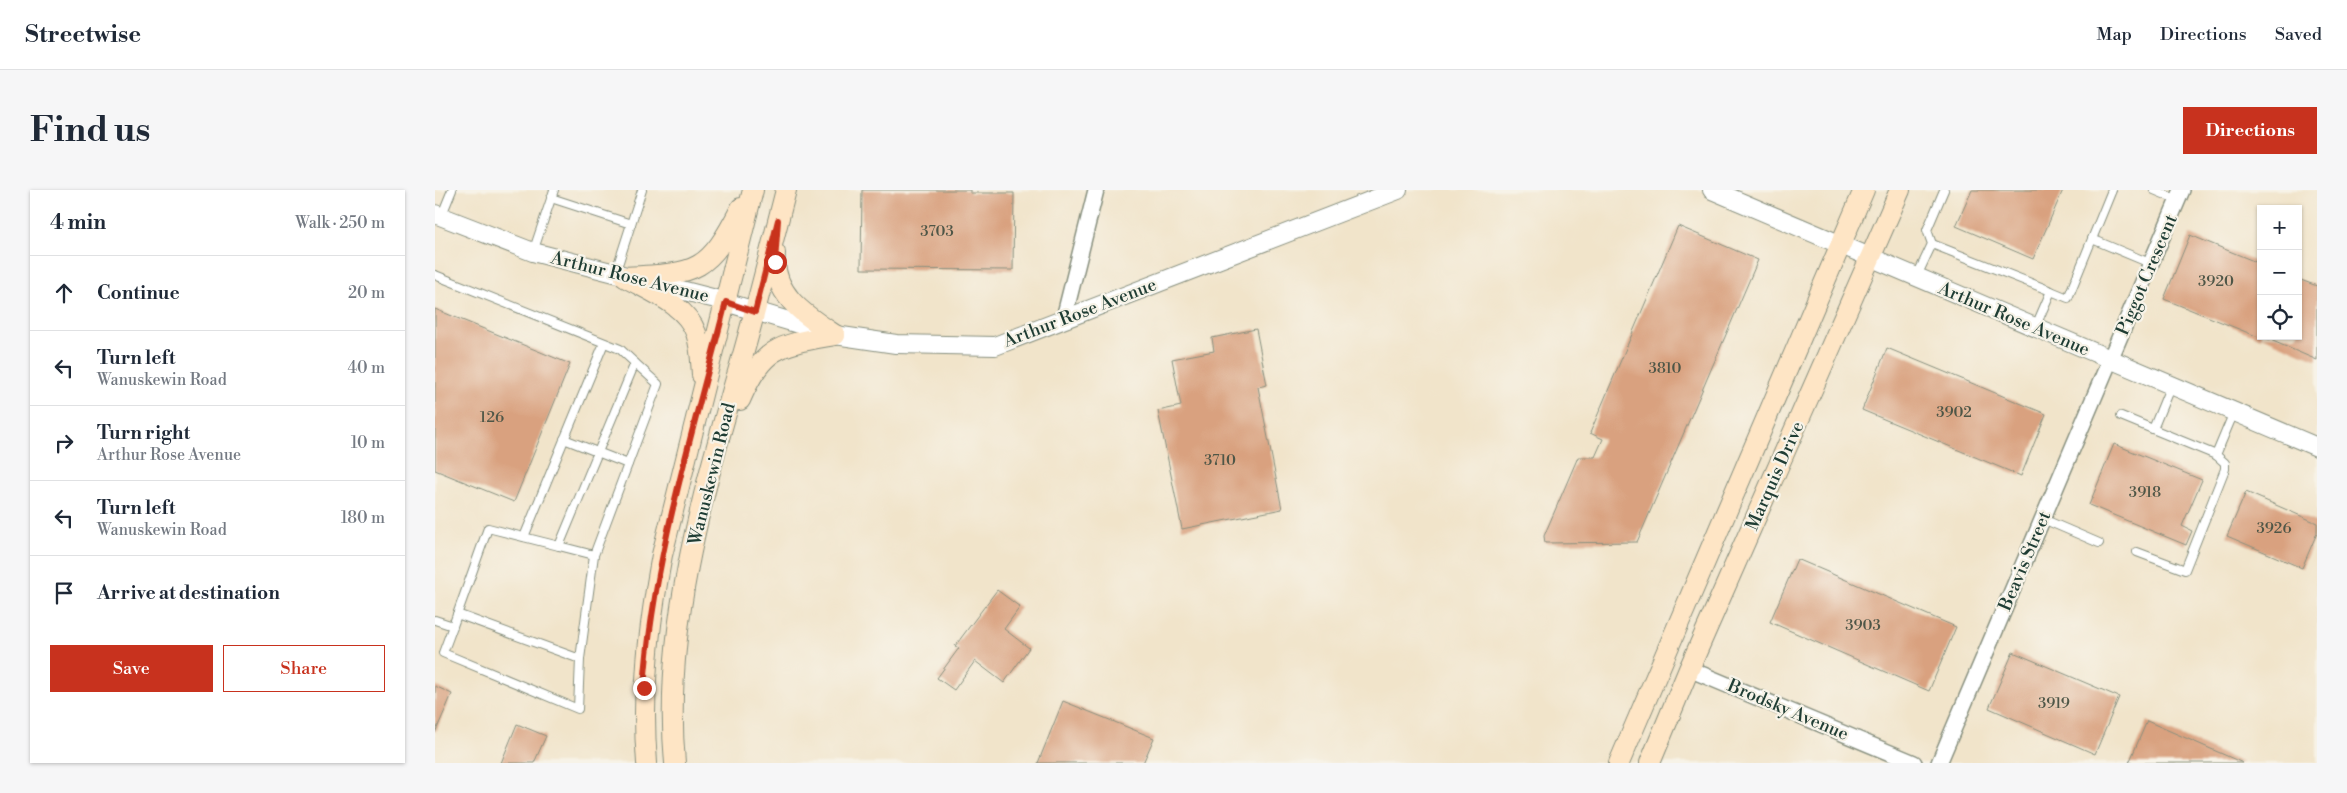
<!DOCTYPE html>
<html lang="en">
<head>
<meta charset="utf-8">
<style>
  body { margin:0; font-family:"Libre Bodoni",serif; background:#f6f6f7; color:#1f2937 }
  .controls { position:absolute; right:15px; top:15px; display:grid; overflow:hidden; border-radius:0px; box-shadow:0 1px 4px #0004 }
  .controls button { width:45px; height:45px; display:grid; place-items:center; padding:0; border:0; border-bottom:1px solid #e0e1e3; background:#fff; color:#1f2937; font:25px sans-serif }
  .stop { position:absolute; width:15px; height:15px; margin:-11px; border:4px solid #c8321e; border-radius:50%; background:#fff }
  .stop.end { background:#c8321e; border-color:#fff; box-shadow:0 1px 5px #0008 }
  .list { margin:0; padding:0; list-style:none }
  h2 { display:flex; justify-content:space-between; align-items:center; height:65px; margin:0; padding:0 20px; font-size:21px }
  h2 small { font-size:16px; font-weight:400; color:#747a83 }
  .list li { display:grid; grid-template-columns:32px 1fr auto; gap:15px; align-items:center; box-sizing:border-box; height:75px; padding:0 20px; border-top:1px solid #e0e1e3 }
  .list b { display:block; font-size:19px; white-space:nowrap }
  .list p { margin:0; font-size:16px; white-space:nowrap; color:#747a83 }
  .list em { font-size:16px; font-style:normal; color:#747a83 }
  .actions { display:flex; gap:10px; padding:15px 20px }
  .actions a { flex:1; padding:11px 0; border:1px solid #c8321e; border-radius:0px; text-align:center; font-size:18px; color:#c8321e }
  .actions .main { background:#c8321e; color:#fff }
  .icon { flex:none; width:28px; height:28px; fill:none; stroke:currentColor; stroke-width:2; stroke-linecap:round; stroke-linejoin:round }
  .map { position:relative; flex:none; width:1882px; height:573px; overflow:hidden; border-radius:0px }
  header { display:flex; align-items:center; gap:30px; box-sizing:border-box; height:70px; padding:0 25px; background:#fff; border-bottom:1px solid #e0e1e3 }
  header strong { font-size:24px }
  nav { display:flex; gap:28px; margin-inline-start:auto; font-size:18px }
  .intro { display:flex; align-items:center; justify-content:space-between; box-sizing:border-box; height:120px; padding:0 30px }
  h1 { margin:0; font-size:35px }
  .button { padding:12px 22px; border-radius:0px; background:#c8321e; color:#fff; font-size:18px; font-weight:700 }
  main { display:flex; gap:30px; padding:0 30px }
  aside { flex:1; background:#fff; border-radius:0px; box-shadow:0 1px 4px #0004 }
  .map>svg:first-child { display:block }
  .building { fill:#d9a17f }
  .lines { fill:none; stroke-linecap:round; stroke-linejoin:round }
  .service-casing { stroke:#88907f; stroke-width:10 }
  .minor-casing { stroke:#88907f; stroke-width:18 }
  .tertiary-casing { stroke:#88907f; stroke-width:20 }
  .secondary-casing { stroke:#88907f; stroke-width:22 }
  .service { stroke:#fff; stroke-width:8 }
  .minor { stroke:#fff; stroke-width:15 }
  .tertiary { stroke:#fff; stroke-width:18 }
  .secondary { stroke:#fee5c5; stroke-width:20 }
  .route { stroke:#c8321e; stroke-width:6 }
  .labels { text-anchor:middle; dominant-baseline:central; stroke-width:4.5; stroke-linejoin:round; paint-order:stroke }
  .number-label { font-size:15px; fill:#4e5647 }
  .street-label { font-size:18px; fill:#1f3d34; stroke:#f7f3e8 }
</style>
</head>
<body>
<header>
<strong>Streetwise</strong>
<nav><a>Map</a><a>Directions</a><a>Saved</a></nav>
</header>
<div class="intro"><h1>Find us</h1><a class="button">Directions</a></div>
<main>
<aside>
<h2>4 min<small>Walk · 250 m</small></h2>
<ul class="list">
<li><svg class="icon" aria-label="ahead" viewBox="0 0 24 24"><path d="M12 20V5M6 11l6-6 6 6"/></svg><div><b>Continue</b></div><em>20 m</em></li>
<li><svg class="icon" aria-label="left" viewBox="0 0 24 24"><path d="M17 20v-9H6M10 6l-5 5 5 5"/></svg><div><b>Turn left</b><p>Wanuskewin Road</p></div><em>40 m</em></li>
<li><svg class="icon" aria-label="right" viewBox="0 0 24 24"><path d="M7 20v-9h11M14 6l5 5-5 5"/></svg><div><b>Turn right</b><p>Arthur Rose Avenue</p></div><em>10 m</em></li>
<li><svg class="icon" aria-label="left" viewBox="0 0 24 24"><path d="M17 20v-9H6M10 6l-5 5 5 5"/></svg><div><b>Turn left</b><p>Wanuskewin Road</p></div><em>180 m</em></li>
<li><svg class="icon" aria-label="arrive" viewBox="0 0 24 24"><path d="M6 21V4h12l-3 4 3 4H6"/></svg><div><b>Arrive at destination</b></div></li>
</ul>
<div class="actions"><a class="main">Save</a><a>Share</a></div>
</aside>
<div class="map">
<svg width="1882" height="573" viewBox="0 0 1882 573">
  <rect width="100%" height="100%" fill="#f7f3e8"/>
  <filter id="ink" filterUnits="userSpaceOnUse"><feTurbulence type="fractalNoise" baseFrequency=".02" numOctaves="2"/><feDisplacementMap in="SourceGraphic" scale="10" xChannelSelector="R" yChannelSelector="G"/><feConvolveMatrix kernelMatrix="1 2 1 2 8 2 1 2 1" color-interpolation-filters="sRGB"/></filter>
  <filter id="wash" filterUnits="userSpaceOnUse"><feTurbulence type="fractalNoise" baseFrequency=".0096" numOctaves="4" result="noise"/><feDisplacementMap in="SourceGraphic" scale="20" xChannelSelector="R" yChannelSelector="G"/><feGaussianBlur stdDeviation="1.12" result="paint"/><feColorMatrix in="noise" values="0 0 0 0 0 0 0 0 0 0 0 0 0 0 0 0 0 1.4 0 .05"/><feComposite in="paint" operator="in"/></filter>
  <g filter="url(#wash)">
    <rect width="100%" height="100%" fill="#f1e4ca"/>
    <g id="blocks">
      <g class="building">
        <polygon points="427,0 535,0 535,3 579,3 578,80 426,79"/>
        <polygon points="1537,0 1628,0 1598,69 1521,36"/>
        <polygon points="1243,36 1323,70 1202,352 1110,353 1109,346 1143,267 1160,267 1168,249 1155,243"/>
        <polygon points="1755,45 1826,74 1826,148 1729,109"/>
        <polygon points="1863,89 1882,96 1882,170 1826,146 1863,146"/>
        <polygon points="0,119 135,174 79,312 0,280"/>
        <polygon points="821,139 832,195 823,197 847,319 747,339 723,221 746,216 737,169 779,161 777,148"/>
        <polygon points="1452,158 1611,224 1586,286 1427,220"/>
        <polygon points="1679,254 1767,290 1747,336 1757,341 1751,355 1654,315"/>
        <polygon points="1811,302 1882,333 1882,343 1867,378 1792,346"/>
        <polygon points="1362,369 1521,437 1494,501 1335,432"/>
        <polygon points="562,400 585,417 569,439 594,458 569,493 540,471 519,500 502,488 524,458 520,456"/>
        <polygon points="1578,462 1684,507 1660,564 1554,518"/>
        <polygon points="0,496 17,504 0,543"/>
        <polygon points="628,511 719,548 708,573 603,573"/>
        <polygon points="1712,531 1808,573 1694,573"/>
        <polygon points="82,534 111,546 99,573 66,573"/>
      </g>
    </g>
  </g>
  <g filter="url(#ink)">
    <use href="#blocks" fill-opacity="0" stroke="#88907f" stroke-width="1"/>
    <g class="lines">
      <defs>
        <g id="service">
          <polyline points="1719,0 1743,10"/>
          <polyline points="116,8 196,34 207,0"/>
          <polyline points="6,27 17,0"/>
          <polyline points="1657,49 1717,74"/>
          <polyline points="1497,54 1616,101"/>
          <polyline points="98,62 119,0"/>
          <polyline points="180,84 196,34"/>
          <polyline points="0,85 185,159 200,173 124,356 53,338 18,436 0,430"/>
          <polyline points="1481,88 1497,54 1492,40 1509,0"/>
          <polyline points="1600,138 1616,101 1633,108 1677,0"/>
          <polyline points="1686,226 1781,265 1799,222"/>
          <polyline points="1718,239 1736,195"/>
          <polyline points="129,249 193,274"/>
          <polyline points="1608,329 1664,353"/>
          <polyline points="89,347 169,153"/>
          <polyline points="124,356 159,365 223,194 200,173"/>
          <polyline points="1702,362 1750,380 1790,279 1790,273 1781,265"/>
          <polyline points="22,424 145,469"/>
          <polyline points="18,436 8,463 143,519 145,469 159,365"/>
        </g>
        <g id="minor">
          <polyline points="629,128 661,0"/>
          <polyline points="1254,479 1479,573"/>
          <polyline points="1504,573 1747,0"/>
        </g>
        <g id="tertiary">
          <polyline points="1277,0 1882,257"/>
          <polyline points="0,24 98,62 277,108 400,145 461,154 560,156 963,0"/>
        </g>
        <g id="secondary">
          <path d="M340,63C337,105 370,125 400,145"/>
          <path d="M190,87C261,83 272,85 306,18"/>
          <path d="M190,87C214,101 251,114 261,143C266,157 266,171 267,185"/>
          <path d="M305,210C329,155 345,155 400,145"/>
          <path d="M212,573C206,502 214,435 227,365L318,0"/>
          <path d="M240,573C227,434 271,293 309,161C324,108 337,54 351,0"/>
          <polyline points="1184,573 1429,0"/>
          <polyline points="1215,573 1254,479 1465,0"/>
        </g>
      </defs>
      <use href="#service" class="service-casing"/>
      <use href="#minor" class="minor-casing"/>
      <use href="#tertiary" class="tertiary-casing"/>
      <use href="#secondary" class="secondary-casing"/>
      <use href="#service" class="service"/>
      <use href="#minor" class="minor"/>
      <use href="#tertiary" class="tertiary"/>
      <use href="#secondary" class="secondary"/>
    </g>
  </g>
  <g class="lines" filter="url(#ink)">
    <path class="route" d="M209,498C218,367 259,239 291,112L320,122L343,30L340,72"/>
  </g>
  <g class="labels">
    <g class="number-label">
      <text x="502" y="41">3703</text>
      <text x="1781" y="91">3920</text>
      <text x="1230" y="178">3810</text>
      <text x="1519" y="222">3902</text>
      <text x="57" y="227">126</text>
      <text x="785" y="270">3710</text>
      <text x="1710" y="302">3918</text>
      <text x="1839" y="338">3926</text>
      <text x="1428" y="435">3903</text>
      <text x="1619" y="513">3919</text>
    </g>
    <g class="street-label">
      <text transform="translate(1712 85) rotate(-67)">Piggot Crescent</text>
      <text transform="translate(195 87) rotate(14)">Arthur Rose Avenue</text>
      <text transform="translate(645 123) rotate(-21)">Arthur Rose Avenue</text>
      <text transform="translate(1579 129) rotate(23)">Arthur Rose Avenue</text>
      <text transform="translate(277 284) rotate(-76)">Wanuskewin Road</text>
      <text transform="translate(1340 286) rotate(-66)">Marquis Drive</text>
      <text transform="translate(1590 371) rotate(-67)">Beavis Street</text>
      <text transform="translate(1353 520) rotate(23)">Brodsky Avenue</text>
    </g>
  </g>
</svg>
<div class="controls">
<button>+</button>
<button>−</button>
<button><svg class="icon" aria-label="locate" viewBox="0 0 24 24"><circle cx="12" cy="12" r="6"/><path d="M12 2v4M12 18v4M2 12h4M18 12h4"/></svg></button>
</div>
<div class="stop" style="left:340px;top:72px"></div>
<div class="stop end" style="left:209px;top:498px"></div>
</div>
</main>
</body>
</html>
